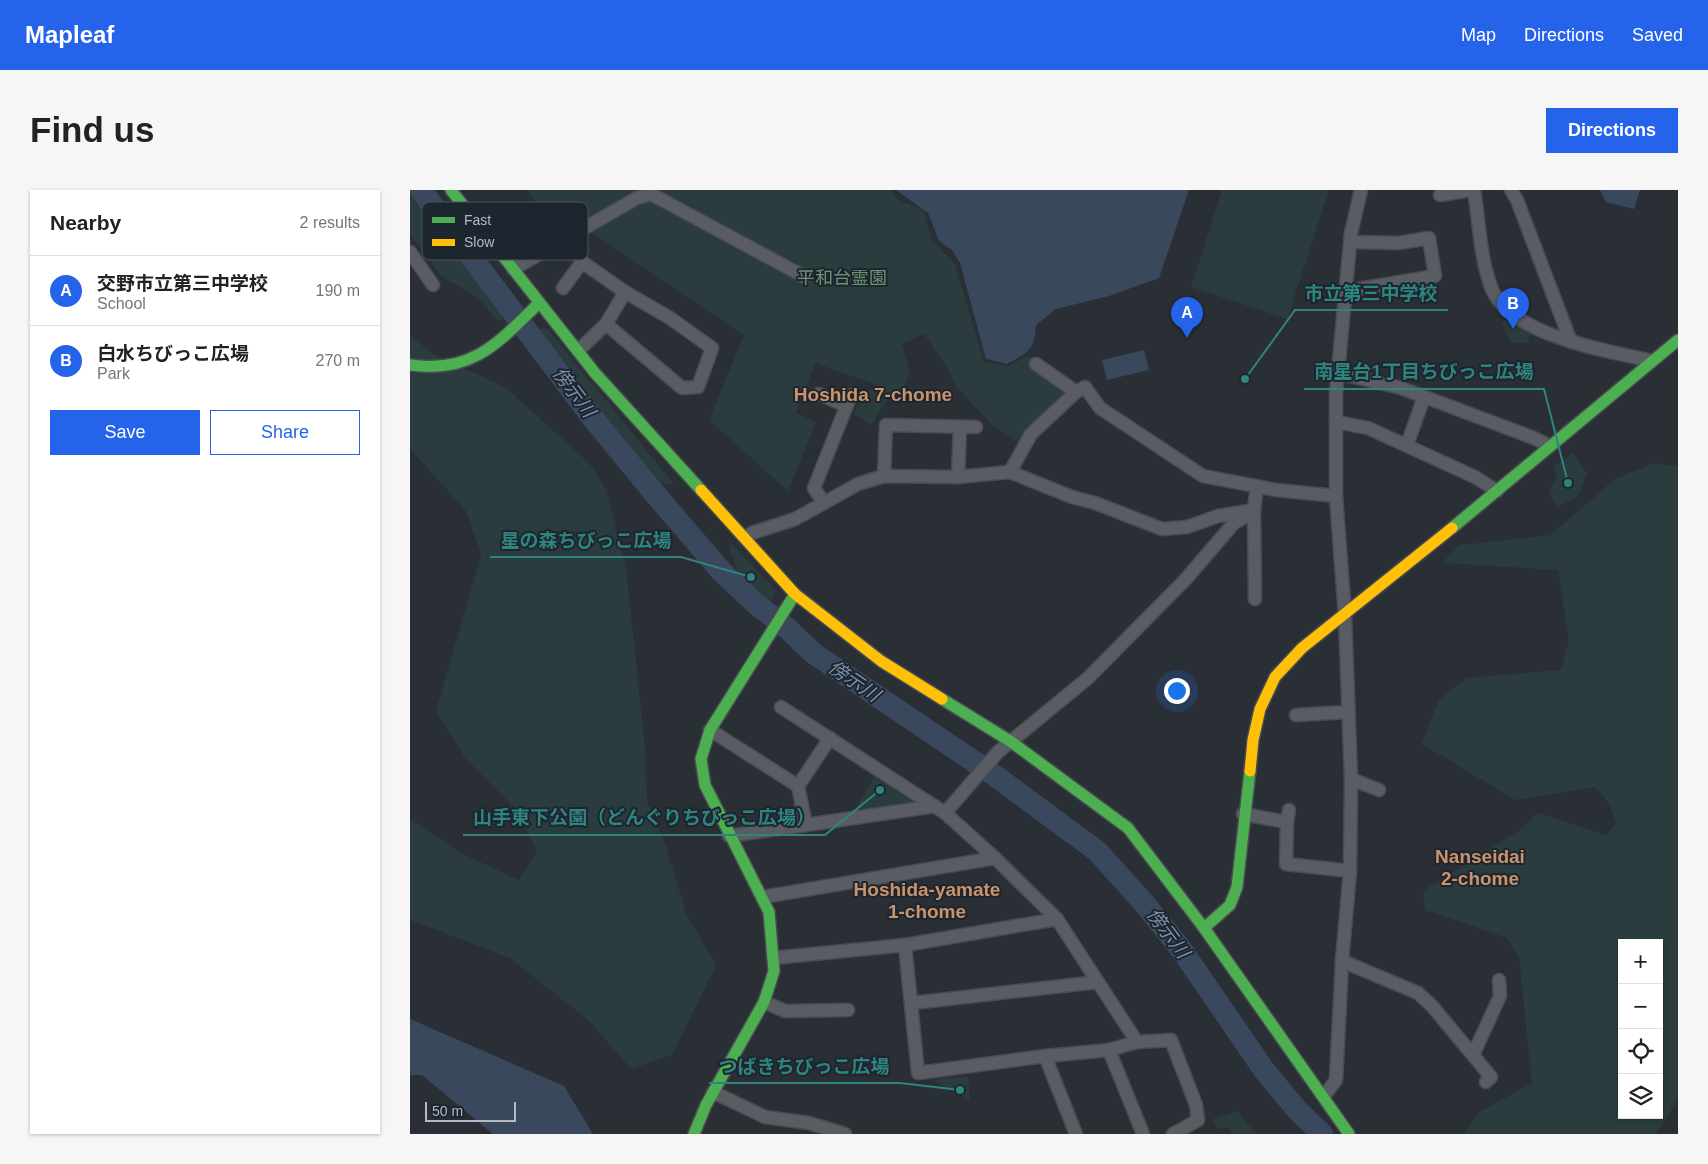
<!DOCTYPE html>
<html lang="en">
<head>
<meta charset="utf-8">
<style>
  body { margin:0; font-family:Arial,"Noto Sans JP",sans-serif; background:#f6f6f6; color:#222 }
  .controls { position:absolute; right:15px; bottom:15px; display:grid; overflow:hidden; border-radius:0px; box-shadow:0 1px 4px #0004 }
  .controls button { width:45px; height:45px; display:grid; place-items:center; padding:0; border:0; border-bottom:1px solid #e0e0e0; background:#fff; color:#222; font:25px sans-serif }
  .scale { position:absolute; left:15px; bottom:12px; width:91px; box-sizing:border-box; padding-left:5px; border:2px solid #b3bac6; border-top:0; font-size:14px; line-height:18px; white-space:nowrap; color:#b3bac6; -webkit-text-stroke:4px #1d252f; paint-order:stroke }
  .you { position:absolute; left:766px; top:500px; width:18px; height:18px; margin:-12px; border:4px solid #fff; border-radius:50%; background:#1a73e8; box-shadow:0 0 0 8px #1a73e833 }
  .badge { display:grid; place-items:center; width:32px; height:32px; border-radius:50%; background:#2563eb; color:#fff; font-size:16px; font-weight:700 }
  .pin { position:absolute; translate:-50% -41px; filter:drop-shadow(0 1px 2px #0008) }
  .pin::after { content:''; position:absolute; top:26px; width:18px; height:15px; background:inherit; clip-path:polygon(0 0,100% 0,50% 100%) }
  .list { margin:0; padding:0; list-style:none }
  h2 { display:flex; justify-content:space-between; align-items:center; height:65px; margin:0; padding:0 20px; font-size:21px }
  h2 small { font-size:16px; font-weight:400; color:#767676 }
  .list li { display:grid; grid-template-columns:32px 1fr auto; gap:15px; align-items:center; box-sizing:border-box; height:70px; padding:0 20px; border-top:1px solid #e0e0e0 }
  .list b { display:block; font-size:19px; white-space:nowrap }
  .list p { margin:0; font-size:16px; white-space:nowrap; color:#767676 }
  .list em { font-size:16px; font-style:normal; color:#767676 }
  .actions { display:flex; gap:10px; padding:15px 20px }
  .actions a { flex:1; padding:11px 0; border:1px solid #2563eb; border-radius:0px; text-align:center; font-size:18px; color:#2563eb }
  .actions .main { background:#2563eb; color:#fff }
  .icon { flex:none; width:28px; height:28px; fill:none; stroke:currentColor; stroke-width:2; stroke-linecap:round; stroke-linejoin:round }
  .map { position:relative; flex:none; width:1268px; height:944px; overflow:hidden; border-radius:0px }
  header { display:flex; align-items:center; gap:30px; box-sizing:border-box; height:70px; padding:0 25px; background:#2563eb; color:#fff }
  header strong { font-size:24px }
  nav { display:flex; gap:28px; margin-inline-start:auto; font-size:18px }
  .intro { display:flex; align-items:center; justify-content:space-between; box-sizing:border-box; height:120px; padding:0 30px }
  h1 { margin:0; font-size:35px }
  .button { padding:12px 22px; border-radius:0px; background:#2563eb; color:#fff; font-size:18px; font-weight:700 }
  main { display:flex; gap:30px; padding:0 30px }
  aside { flex:1; background:#fff; border-radius:0px; box-shadow:0 1px 4px #0004 }
  .map>svg:first-child { display:block }
  .green { fill:#2a3c3d; fill-rule:evenodd }
  .water { fill:#39485d }
  .lines { fill:none; stroke-linecap:round; stroke-linejoin:round }
  .river { stroke:#39485d; stroke-width:22 }
  .street-casing { stroke:#484b50; stroke-width:15 }
  .fast-casing { stroke:#484b50; stroke-width:14 }
  .slow-casing { stroke:#484b50; stroke-width:14 }
  .street { stroke:#595d63; stroke-width:12 }
  .fast { stroke:#4caf50; stroke-width:11 }
  .slow { stroke:#ffc107; stroke-width:11 }
  .labels { text-anchor:middle; dominant-baseline:central; stroke-width:4; stroke-linejoin:round; paint-order:stroke }
  .park-label { font-size:18px; fill:#6c9575; stroke:#1d252f }
  .water-label { font-size:19px; font-style:italic; fill:#7d91ab; stroke:#1d252f }
  .neighbourhood-label { font-size:19px; font-weight:bold; fill:#cb9369; stroke:#1d252f }
  .key { fill:#1d252f; stroke:#4a525c; stroke-width:1 }
  .key-label { font-size:14px; fill:#b3bac6 }
  .leader { fill:none; stroke:#308480; stroke-width:2 }
  .callout-dot { fill:#308480; stroke:#1d252f; stroke-width:2 }
  .callout-label { font-size:19px; text-anchor:middle; font-weight:bold; fill:#308480; stroke:#1d252f; stroke-width:4; stroke-linejoin:round; paint-order:stroke }
</style>
</head>
<body>
<header>
<strong>Mapleaf</strong>
<nav><a>Map</a><a>Directions</a><a>Saved</a></nav>
</header>
<div class="intro"><h1>Find us</h1><a class="button">Directions</a></div>
<main>
<aside>
<h2>Nearby<small>2 results</small></h2>
<ul class="list">
<li><span class="badge">A</span><div><b>交野市立第三中学校</b><p>School</p></div><em>190 m</em></li>
<li><span class="badge">B</span><div><b>白水ちびっこ広場</b><p>Park</p></div><em>270 m</em></li>
</ul>
<div class="actions"><a class="main">Save</a><a>Share</a></div>
</aside>
<div class="map">
<svg width="1268" height="944" viewBox="0 0 1268 944">
  <rect width="100%" height="100%" fill="#2a2f35"/>
  <g class="green">
    <polygon points="0,0 5,0 101,122 89,132 67,107 31,86 0,44"/>
    <polygon points="117,0 482,0 487,9 514,21 521,48 545,74 574,172 599,176 617,166 666,197 630,227 608,252 582,235 546,196 537,177 514,144 492,154 500,182 489,209 478,208 462,235 443,224 465,194 405,173 386,223 406,232 378,301 299,230 334,145 181,42 147,45"/>
    <polygon points="812,0 919,0 877,129 781,97"/>
    <polygon points="1095,130 1121,144 1117,153 1101,152 1092,133"/>
    <polygon points="137,138 264,294 242,295 124,140"/>
    <polygon points="0,145 23,164 95,197 179,273 196,299 216,377 235,557 237,612 255,653 277,726 306,775 262,865 221,879 178,830 100,768 0,730 0,629 51,663 109,690 127,661 104,617 55,568 26,521 71,365 56,321 0,259"/>
    <polygon points="1163,263 1177,283 1168,306 1147,317 1139,302 1147,285 1144,276"/>
    <path d="M1244,273L1268,276V910L1246,944H1054L1069,922L1122,893L1109,767L1097,748L1015,720L1013,701L1110,640L1128,623L1196,645L1206,634L1199,613L1185,597L1105,610L1012,554L1028,511L1056,488L1151,480L1159,450L1148,380L1032,373L1050,355L1141,345L1205,289ZM1212,753H1249V925H1212Z"/>
    <path d="M320,352L366,400L358,419L328,391C330,377 319,366 320,352Z"/>
    <polygon points="464,587 505,613 445,620"/>
    <polygon points="558,886 560,910 522,890"/>
    <polygon points="827,921 846,944 821,944 819,937 808,939 803,929"/>
  </g>
  <g class="water">
    <path d="M486,0H779L749,88L699,106L646,119L626,135C624,162 619,161 597,174L576,169L550,73L542,60L529,51L518,23Z"/>
    <polygon points="1190,0 1230,0 1224,19 1196,12"/>
    <polygon points="734,160 739,180 697,190 692,170"/>
    <polygon points="0,829 154,896 183,944 83,944 12,885 0,885"/>
  </g>
  <g class="lines">
    <polyline class="river" points="11,0 181,226 245,304 312,382 347,415 377,438 403,463 584,585 687,661 734,713 771,759 854,880 888,921 912,944"/>
    <defs>
      <g id="street">
        <path d="M1064,0C1069,31 1070,65 1080,94C1096,146 1196,160 1242,171"/>
        <polyline points="1101,0 1107,10 1161,152"/>
        <polyline points="1030,5 1060,0"/>
        <polyline points="0,62 23,95"/>
        <polyline points="103,79 227,8 241,4 395,87"/>
        <polyline points="153,98 172,72 215,102 196,134 168,161"/>
        <polyline points="937,101 1025,86 1019,48 989,53 941,52"/>
        <polyline points="196,134 272,198 288,197 302,158 260,128 215,102"/>
        <polyline points="626,174 666,202 675,197 690,218 793,286 866,300 926,306"/>
        <polyline points="928,183 991,198 1124,248 1140,256"/>
        <polyline points="409,204 436,216"/>
        <polyline points="926,232 958,238 1065,287 1087,301"/>
        <polyline points="997,255 1014,207"/>
        <polyline points="600,282 621,244 666,202"/>
        <polyline points="474,286 476,235 566,237"/>
        <polyline points="548,287 550,237"/>
        <polyline points="414,313 404,298 441,205"/>
        <polyline points="844,320 845,409"/>
        <polyline points="335,348 342,343 385,329 448,294 474,286 548,287 600,282 662,307 685,313 752,339 777,337 808,326 844,320 847,296"/>
        <polyline points="371,517 535,623 585,668 647,729 727,852"/>
        <polyline points="886,525 937,522"/>
        <polyline points="300,540 388,596 396,635 319,646"/>
        <polyline points="941,589 969,600"/>
        <polyline points="388,596 420,548"/>
        <polyline points="535,623 588,562 678,488 775,390 824,333 839,324"/>
        <polyline points="833,624 877,632 876,674 940,681"/>
        <polyline points="877,632 879,620"/>
        <polyline points="396,635 525,616"/>
        <polyline points="352,707 585,668"/>
        <polyline points="495,755 647,729"/>
        <polyline points="363,768 495,755 508,883 635,866"/>
        <polyline points="932,771 1008,803 1022,816 1081,887 1076,892"/>
        <polyline points="354,812 375,821 438,820"/>
        <polyline points="502,813 688,792"/>
        <polyline points="699,860 733,944"/>
        <polyline points="1063,865 1090,806 1089,790"/>
        <polyline points="303,902 355,927 399,933 435,944"/>
        <polyline points="914,906 926,890 932,771 940,681 941,589 935,425 926,306 926,203 941,43 951,0"/>
        <polyline points="666,944 635,866 699,860 727,852 761,850 786,915 788,930 763,944"/>
      </g>
      <g id="fast">
        <polyline points="41,0 185,183 291,300"/>
        <path d="M0,175C62,184 88,153 129,113"/>
        <polyline points="1042,338 1268,150"/>
        <polyline points="532,509 600,551 718,638 794,738 820,715 827,697 840,581"/>
        <polyline points="794,738 939,944"/>
        <polyline points="284,944 296,915 354,812 364,781 359,722 295,595 291,569 300,540 385,404"/>
      </g>
      <g id="slow">
        <polyline points="291,300 385,404 471,471 532,509"/>
        <polyline points="840,581 843,550 850,519 865,487 892,458 1042,338"/>
      </g>
    </defs>
    <use href="#street" class="street-casing"/>
    <use href="#fast" class="fast-casing"/>
    <use href="#slow" class="slow-casing"/>
    <use href="#street" class="street"/>
    <use href="#fast" class="fast"/>
    <use href="#slow" class="slow"/>
  </g>
  <g class="labels">
    <g class="park-label">
      <text x="432" y="88">平和台霊園</text>
    </g>
    <g class="water-label">
      <text transform="translate(164 202) rotate(53)">傍示川</text>
      <text transform="translate(444 491) rotate(34)">傍示川</text>
      <text transform="translate(758 743) rotate(53)">傍示川</text>
    </g>
    <g class="neighbourhood-label">
      <text x="463" y="204">Hoshida 7-chome</text>
      <text x="1070" y="666">Nanseidai<tspan x="1070" dy="22">2-chome</tspan></text>
      <text x="517" y="699">Hoshida-yamate<tspan x="517" dy="22">1-chome</tspan></text>
    </g>
  </g>
  <rect x="12" y="12" width="166" height="58" rx="8" class="key"/>
  <rect x="22" y="27" width="23" height="6" fill="#4caf50"/>
  <rect x="22" y="49" width="23" height="7" fill="#ffc107"/>
  <g class="key-label">
    <text x="54" y="35">Fast</text>
    <text x="54" y="57">Slow</text>
  </g>
  <path class="leader" d="M835 189L885 120H1038M1158 293L1134 199H894M341 387L271 367H80M470 600L415 645H53M550 900L490 893H299"/>
  <g class="callout-dot">
    <circle cx="835" cy="189" r="5"/>
    <circle cx="1158" cy="293" r="5"/>
    <circle cx="341" cy="387" r="5"/>
    <circle cx="470" cy="600" r="5"/>
    <circle cx="550" cy="900" r="5"/>
  </g>
  <g class="callout-label">
    <text x="961" y="110">市立第三中学校</text>
    <text x="1014" y="188">南星台1丁目ちびっこ広場</text>
    <text x="176" y="357">星の森ちびっこ広場</text>
    <text x="234" y="634">山手東下公園（どんぐりちびっこ広場）</text>
    <text x="394" y="883">つばきちびっこ広場</text>
  </g>
</svg>
<div class="controls">
<button>+</button>
<button>−</button>
<button><svg class="icon" aria-label="locate" viewBox="0 0 24 24"><circle cx="12" cy="12" r="6"/><path d="M12 2v4M12 18v4M2 12h4M18 12h4"/></svg></button>
<button><svg class="icon" aria-label="layers" viewBox="0 0 24 24"><path d="M12 4l9 5-9 5-9-5zM3 14l9 5 9-5"/></svg></button>
</div>
<div class="scale">50 m</div>
<div class="you"></div>
<div class="pin badge" style="left:777px;top:148px">A</div>
<div class="pin badge" style="left:1103px;top:139px">B</div>
</div>
</main>
</body>
</html>
